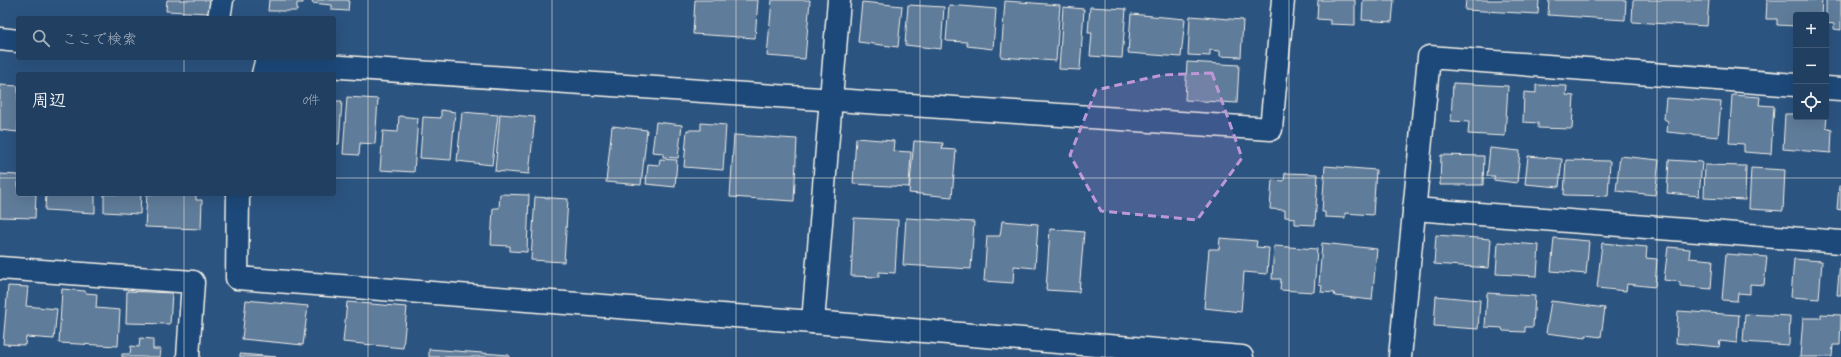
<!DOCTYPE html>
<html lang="ja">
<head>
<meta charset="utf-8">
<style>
  body { margin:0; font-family:Caveat,"Klee One",sans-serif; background:#294667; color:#f1f3f6 }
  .controls { position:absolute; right:12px; top:12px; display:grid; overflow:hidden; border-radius:4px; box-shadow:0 4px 16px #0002 }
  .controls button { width:36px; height:36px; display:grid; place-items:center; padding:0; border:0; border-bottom:1px solid #3e5876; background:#213f61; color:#f1f3f6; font:20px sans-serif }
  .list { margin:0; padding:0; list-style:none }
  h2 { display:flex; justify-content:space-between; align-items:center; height:52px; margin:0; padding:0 16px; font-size:17px }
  h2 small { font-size:13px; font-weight:400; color:#a2afbd }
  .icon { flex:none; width:22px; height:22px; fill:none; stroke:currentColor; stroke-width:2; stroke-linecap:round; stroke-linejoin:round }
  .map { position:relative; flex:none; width:1841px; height:357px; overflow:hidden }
  .search { position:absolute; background:#213f61; box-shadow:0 4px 16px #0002; left:16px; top:16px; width:320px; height:44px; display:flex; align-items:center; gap:10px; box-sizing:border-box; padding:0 14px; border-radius:4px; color:#a2afbd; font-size:15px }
  .panel { position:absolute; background:#213f61; box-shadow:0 4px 16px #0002; left:16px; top:72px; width:320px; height:124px; border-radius:4px }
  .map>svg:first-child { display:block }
  .building { fill:#5e7b9a; stroke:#f4f1e8 }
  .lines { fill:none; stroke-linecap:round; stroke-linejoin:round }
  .minor-casing { stroke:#f4f1e8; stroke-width:25 }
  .minor { stroke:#1f4a7a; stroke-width:22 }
  .marked { fill:#be98d6; fill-opacity:0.2; stroke:#be98d6; stroke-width:3; stroke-dasharray:8 5; stroke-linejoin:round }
  .grid { fill:none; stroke:#f4f1e8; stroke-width:1; stroke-opacity:0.55 }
</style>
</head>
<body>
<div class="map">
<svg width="1841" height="357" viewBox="0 0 1841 357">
  <rect width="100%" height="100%" fill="#2c5481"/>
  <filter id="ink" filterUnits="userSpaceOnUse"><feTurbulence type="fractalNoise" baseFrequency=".025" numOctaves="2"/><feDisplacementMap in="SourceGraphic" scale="8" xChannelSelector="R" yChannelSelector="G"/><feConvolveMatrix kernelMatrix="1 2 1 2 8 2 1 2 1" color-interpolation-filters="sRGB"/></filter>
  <g filter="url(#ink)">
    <g class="building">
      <polygon points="167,0 211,0 210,13 166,11"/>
      <polygon points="269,0 303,0 303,3 297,3 297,11 268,11"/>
      <polygon points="313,0 349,0 348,11 332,10 332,5 312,3"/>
      <polygon points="695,0 758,0 755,38 693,34"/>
      <polygon points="772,0 810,0 805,59 767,56"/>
      <polygon points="1318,0 1355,0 1355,25 1330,24 1330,20 1317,19"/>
      <polygon points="1363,0 1394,0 1392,22 1362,20"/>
      <polygon points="1466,0 1539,0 1538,14 1465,10"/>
      <polygon points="1549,0 1626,0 1625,20 1548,15"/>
      <polygon points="1633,0 1709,0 1707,26 1632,22"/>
      <polygon points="1767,0 1822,0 1821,15 1796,15 1796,26 1777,25 1777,19 1766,19"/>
      <polygon points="1826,0 1841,0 1841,30 1834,29 1834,24 1826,23"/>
      <polygon points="1005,1 1060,5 1056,61 1001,57"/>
      <polygon points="862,2 902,6 898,47 858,42"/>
      <polygon points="908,5 944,7 941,49 905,45"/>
      <polygon points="949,5 996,9 993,49 967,46 967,42 946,41"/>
      <polygon points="1063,7 1084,9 1080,70 1059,69"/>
      <polygon points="1090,7 1126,9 1122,58 1090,56 1092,33 1088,33"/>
      <polygon points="1131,14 1185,19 1181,57 1128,53"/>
      <polygon points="1190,16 1243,20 1241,57 1220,56 1220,51 1210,50 1210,56 1188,55"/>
      <polygon points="1187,62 1239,65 1237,103 1185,100"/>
      <polygon points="1453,83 1508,86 1505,136 1468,134 1469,122 1451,121"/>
      <polygon points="0,85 18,86 18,132 0,130"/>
      <polygon points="1536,85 1567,86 1566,95 1574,96 1572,129 1538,128 1538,123 1523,122 1524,92 1536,93"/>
      <polygon points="1732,95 1760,97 1759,105 1774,106 1771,154 1744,152 1744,144 1729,143"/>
      <polygon points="347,97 378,99 375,144 360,143 359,155 343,154"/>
      <polygon points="1666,98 1721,102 1718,137 1667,132 1668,121 1664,119"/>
      <polygon points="334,101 342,101 339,144 334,144"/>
      <polygon points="441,110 455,112 451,160 420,158 423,117 441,118"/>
      <polygon points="462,112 498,115 492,165 457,161"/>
      <polygon points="500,114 535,117 529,174 495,171"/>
      <polygon points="1785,114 1796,114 1796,117 1827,117 1826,127 1832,129 1831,153 1783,149"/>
      <polygon points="399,116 418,118 414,172 380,170 383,131 398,132"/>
      <polygon points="656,122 682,125 678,158 663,157 663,153 652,152"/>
      <polygon points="701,123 726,125 723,170 684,167 687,130 701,130"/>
      <polygon points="612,126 647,130 641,185 606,182"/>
      <polygon points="734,135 797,139 794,201 730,197"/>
      <polygon points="856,138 894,141 893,151 911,152 909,187 853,184"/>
      <polygon points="914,141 943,143 942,149 956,150 952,197 909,193"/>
      <polygon points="1490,148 1520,151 1517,183 1493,180 1495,176 1487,176"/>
      <polygon points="1441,155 1484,156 1483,185 1440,185"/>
      <polygon points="1528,156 1562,159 1559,187 1525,184"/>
      <polygon points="1620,156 1659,160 1655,195 1616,191"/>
      <polygon points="660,159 677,160 675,187 646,184 648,164 659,165"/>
      <polygon points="1566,160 1610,161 1608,196 1564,195"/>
      <polygon points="1669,160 1702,162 1699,196 1667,193"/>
      <polygon points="1705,165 1746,166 1745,200 1704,198"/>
      <polygon points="1325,166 1376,170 1373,215 1345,213 1345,218 1325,217 1325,212 1322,212"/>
      <polygon points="1751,168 1785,170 1783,211 1749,209"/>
      <polygon points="1285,173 1318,174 1315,225 1295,224 1295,218 1285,217 1285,210 1270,209 1272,180 1284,181"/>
      <polygon points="0,174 18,175 18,194 36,194 35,218 0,217"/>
      <polygon points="1839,186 1841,186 1841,210 1837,209"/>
      <polygon points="46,194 95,194 95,213 45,210"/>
      <polygon points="104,194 141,194 140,214 104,212"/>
      <polygon points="147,194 196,194 196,200 202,200 201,229 145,227"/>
      <polygon points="500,194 529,195 527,252 510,251 510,246 491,245 493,208 499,208"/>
      <polygon points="535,197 568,199 564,262 531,260"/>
      <polygon points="854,218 898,220 895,273 879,272 879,277 851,276"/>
      <polygon points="906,218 974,222 971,269 903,265"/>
      <polygon points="1002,221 1038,224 1035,268 1014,266 1013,283 984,281 987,236 1000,236"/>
      <polygon points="1050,229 1084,232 1079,292 1046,290"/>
      <polygon points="1436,235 1491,239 1489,268 1434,264"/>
      <polygon points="1220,238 1257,241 1256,247 1269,248 1267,274 1244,272 1241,312 1204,308 1209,249 1219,249"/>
      <polygon points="1554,238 1589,241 1586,274 1551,271"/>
      <polygon points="1498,242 1539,245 1537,276 1496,274"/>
      <polygon points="1322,243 1377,249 1372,300 1335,296 1334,293 1321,292 1322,286 1319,285"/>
      <polygon points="1602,243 1647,247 1646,258 1657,259 1655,287 1627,284 1626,291 1597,288"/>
      <polygon points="1274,246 1317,249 1314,292 1280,290 1281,279 1272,279"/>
      <polygon points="1668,247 1690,249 1689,258 1713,260 1711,289 1680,286 1680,282 1664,280"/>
      <polygon points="1726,254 1767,257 1764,285 1750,284 1750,294 1738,293 1737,301 1722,300"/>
      <polygon points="1794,259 1822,261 1819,299 1791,297"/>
      <polygon points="1840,261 1841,261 1841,295 1837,295"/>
      <polygon points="8,286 28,287 26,306 57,309 54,339 26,337 25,345 3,344"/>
      <polygon points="62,289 85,291 86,293 97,294 96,308 120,310 118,346 59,343"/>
      <polygon points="127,291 172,293 170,324 126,323"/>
      <polygon points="1487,293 1535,296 1533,327 1525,327 1525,332 1503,331 1502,328 1485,327"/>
      <polygon points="1436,296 1480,300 1478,329 1434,326"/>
      <polygon points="246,300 308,306 303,345 242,339"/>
      <polygon points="1551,301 1605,308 1601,337 1586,335 1586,338 1546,333"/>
      <polygon points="347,302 407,307 403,348 343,342"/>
      <polygon points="1678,311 1739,315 1737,343 1720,341 1719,347 1676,343"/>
      <polygon points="1745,314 1790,316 1789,345 1743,342"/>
      <polygon points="1821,314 1841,315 1840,345 1833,345 1832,357 1800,357 1803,318 1821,318"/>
      <polygon points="140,338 153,339 153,349 161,349 160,357 122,357 122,354 130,354 131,346 139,347"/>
      <polygon points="429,349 509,355 509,357 429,357"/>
      <polygon points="240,354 276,357 240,357"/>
    </g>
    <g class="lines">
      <defs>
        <g id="minor">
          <polyline points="219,18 222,0"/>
          <polyline points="0,39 18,41"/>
          <polyline points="263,74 266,62 1271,129 1283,0"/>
          <polyline points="1826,88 1841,89"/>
          <polyline points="238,194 237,278 813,322 1242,357"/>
          <polyline points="1414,209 1841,242"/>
          <polyline points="0,268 193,282 188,357"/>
          <polyline points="813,322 839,0"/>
          <polyline points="1400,357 1429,57 1796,85"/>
        </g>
      </defs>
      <use href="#minor" class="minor-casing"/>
      <use href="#minor" class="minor"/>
    </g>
  </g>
  <path class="marked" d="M1212,73L1242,158L1197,220L1101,211L1070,155L1096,90L1162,75Z"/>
  <path class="grid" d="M184,0V18M368,0V357M552,0V357M736,0V357M920,0V357M1105,0V357M1289,0V357M1473,0V357M1657,0V357M184,58V74M0,178H18M334,178H1841M184,194V357"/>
</svg>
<div class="controls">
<button>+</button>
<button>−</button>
<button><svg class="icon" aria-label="locate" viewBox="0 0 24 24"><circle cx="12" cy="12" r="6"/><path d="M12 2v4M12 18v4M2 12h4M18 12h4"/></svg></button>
</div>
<div class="search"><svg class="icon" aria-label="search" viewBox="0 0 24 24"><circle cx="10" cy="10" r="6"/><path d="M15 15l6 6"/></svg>ここで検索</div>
<section class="panel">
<h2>周辺<small>0件</small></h2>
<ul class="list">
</ul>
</section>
</div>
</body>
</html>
